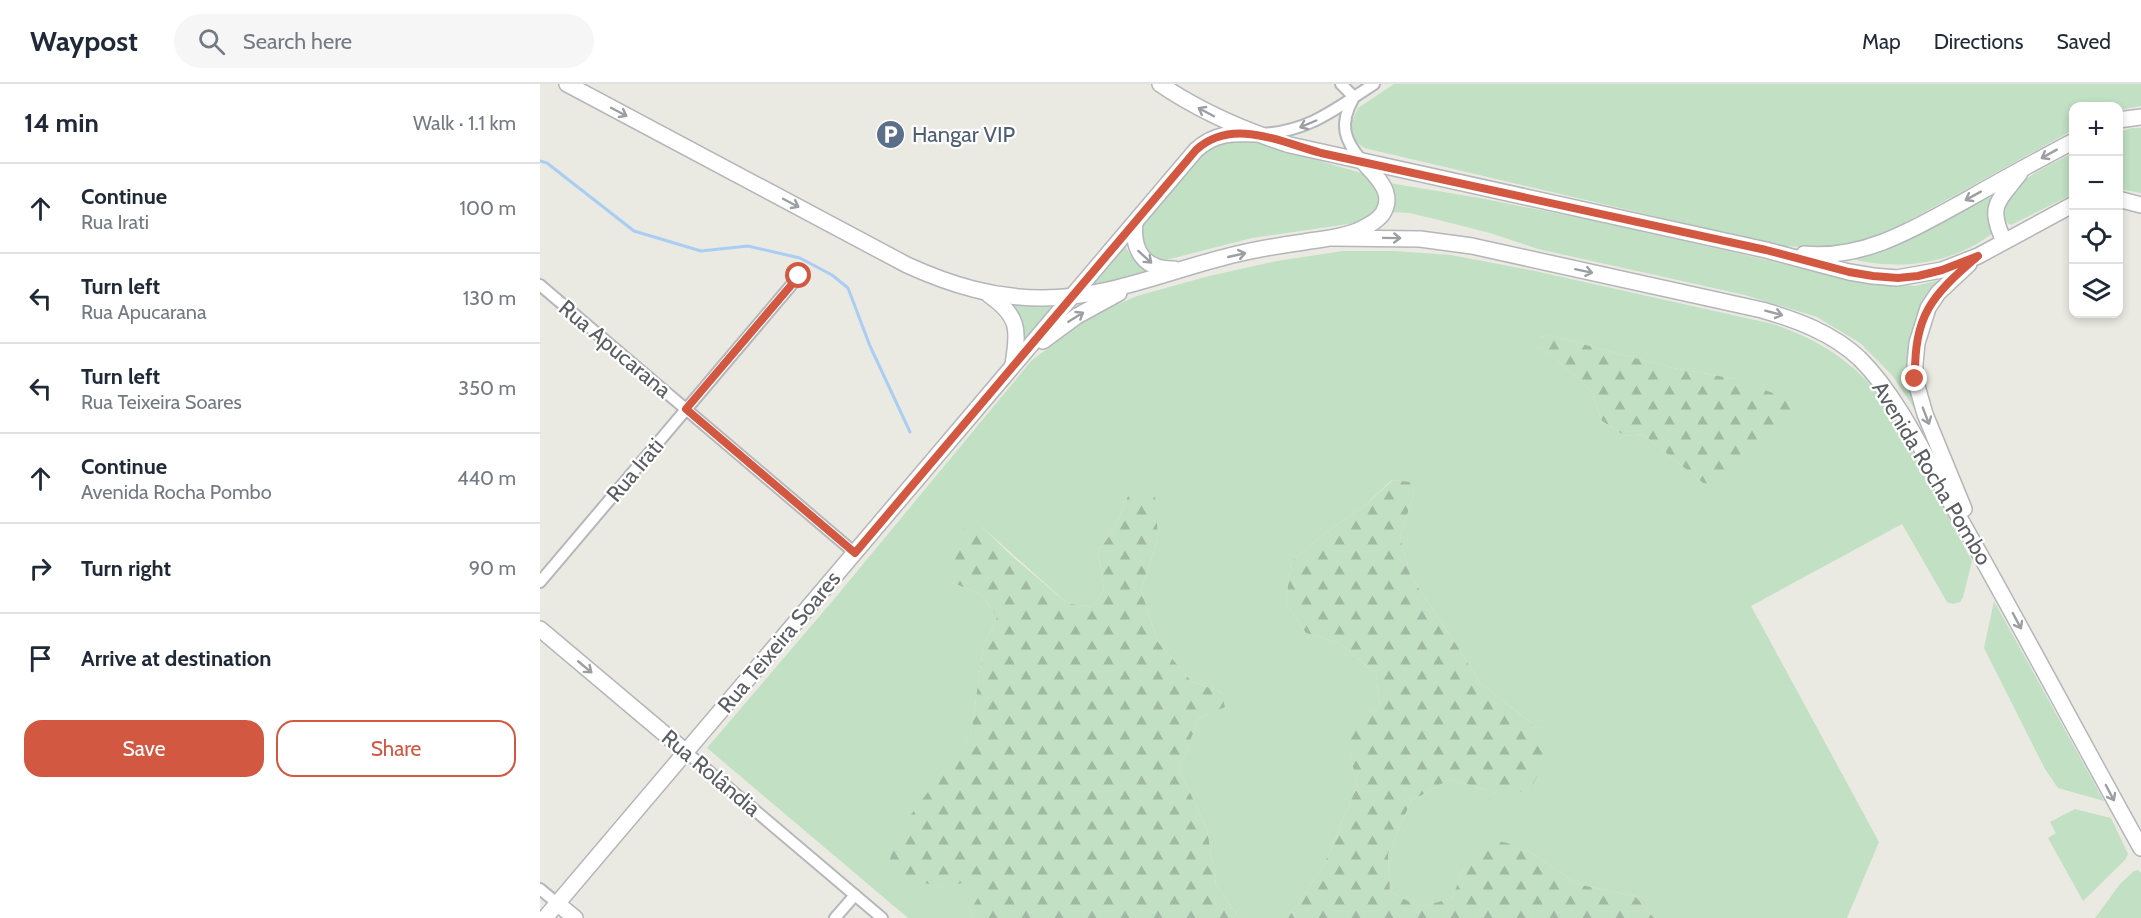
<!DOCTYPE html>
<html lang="en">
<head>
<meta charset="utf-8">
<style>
  body { margin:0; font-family:Cabin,sans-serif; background:#f6f6f7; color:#1f2937 }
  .controls { position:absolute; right:18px; top:18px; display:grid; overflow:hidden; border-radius:12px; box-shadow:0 3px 9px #0003 }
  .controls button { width:54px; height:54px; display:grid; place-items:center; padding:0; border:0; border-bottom:2px solid #e0e1e3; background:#fff; color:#1f2937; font:30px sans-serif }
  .stop { position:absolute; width:18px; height:18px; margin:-14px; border:4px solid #d25841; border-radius:50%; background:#fff }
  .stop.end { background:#d25841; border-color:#fff; box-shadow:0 2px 6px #0008 }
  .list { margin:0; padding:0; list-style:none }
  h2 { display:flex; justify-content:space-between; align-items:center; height:78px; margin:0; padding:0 24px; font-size:26px }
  h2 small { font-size:20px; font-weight:400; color:#747a83 }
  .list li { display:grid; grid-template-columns:39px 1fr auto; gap:18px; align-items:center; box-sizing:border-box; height:90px; padding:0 24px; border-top:2px solid #e0e1e3 }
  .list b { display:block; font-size:22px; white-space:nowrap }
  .list p { margin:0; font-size:20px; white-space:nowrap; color:#747a83 }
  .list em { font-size:20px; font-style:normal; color:#747a83 }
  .actions { display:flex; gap:12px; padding:18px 24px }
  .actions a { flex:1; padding:14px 0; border:2px solid #d25841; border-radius:18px; text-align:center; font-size:21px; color:#d25841 }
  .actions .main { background:#d25841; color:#fff }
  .icon { flex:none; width:33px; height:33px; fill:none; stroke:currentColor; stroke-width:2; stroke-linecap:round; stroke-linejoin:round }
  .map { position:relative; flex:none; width:1601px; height:834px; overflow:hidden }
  header { display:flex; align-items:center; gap:36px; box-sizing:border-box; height:84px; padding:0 30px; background:#fff; border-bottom:2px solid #e0e1e3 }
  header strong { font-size:28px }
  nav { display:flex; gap:33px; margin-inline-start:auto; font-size:21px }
  .search { width:420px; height:54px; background:#f6f6f7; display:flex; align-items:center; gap:15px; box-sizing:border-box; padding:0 21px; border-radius:33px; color:#747a83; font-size:22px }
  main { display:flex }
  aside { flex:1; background:#fff }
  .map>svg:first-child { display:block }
  .green { fill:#c1e0c4; fill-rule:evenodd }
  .forest { fill:url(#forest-firs) }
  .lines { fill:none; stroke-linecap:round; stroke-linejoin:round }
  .stream { stroke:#aacdf3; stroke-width:3 }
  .street-casing { stroke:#b4b7bb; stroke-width:14 }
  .secondary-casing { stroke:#b4b6ba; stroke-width:18 }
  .street { stroke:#fff; stroke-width:10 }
  .secondary { stroke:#fff; stroke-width:15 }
  .oneway { stroke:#9c9ea0 }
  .route { stroke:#d25841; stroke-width:8 }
  .labels { text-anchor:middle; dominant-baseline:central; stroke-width:4.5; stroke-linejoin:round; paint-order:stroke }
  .service-label { font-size:22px; fill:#4e5e75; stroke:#fff; text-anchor:start }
  .street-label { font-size:22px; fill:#5a5d61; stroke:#fff }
</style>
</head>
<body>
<header>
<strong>Waypost</strong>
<div class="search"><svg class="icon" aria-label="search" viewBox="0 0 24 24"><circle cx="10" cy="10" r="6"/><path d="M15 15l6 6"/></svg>Search here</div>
<nav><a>Map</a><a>Directions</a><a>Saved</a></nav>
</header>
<main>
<aside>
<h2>14 min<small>Walk · 1.1 km</small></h2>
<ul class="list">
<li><svg class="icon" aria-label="ahead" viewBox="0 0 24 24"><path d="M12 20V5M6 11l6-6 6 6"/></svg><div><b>Continue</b><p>Rua Irati</p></div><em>100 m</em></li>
<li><svg class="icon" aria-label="left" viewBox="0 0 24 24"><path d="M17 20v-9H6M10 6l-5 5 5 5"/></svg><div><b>Turn left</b><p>Rua Apucarana</p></div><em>130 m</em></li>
<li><svg class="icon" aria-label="left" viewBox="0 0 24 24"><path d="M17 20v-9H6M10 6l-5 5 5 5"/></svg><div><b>Turn left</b><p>Rua Teixeira Soares</p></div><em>350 m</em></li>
<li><svg class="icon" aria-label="ahead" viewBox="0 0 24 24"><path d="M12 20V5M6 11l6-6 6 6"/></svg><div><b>Continue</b><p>Avenida Rocha Pombo</p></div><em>440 m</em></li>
<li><svg class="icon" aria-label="right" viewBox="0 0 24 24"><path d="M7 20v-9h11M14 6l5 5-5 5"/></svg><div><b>Turn right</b></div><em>90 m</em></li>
<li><svg class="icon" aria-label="arrive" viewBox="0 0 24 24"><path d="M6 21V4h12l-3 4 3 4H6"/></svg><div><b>Arrive at destination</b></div></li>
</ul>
<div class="actions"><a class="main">Save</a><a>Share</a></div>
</aside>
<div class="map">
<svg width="1601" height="834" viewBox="0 0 1601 834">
  <defs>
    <pattern id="forest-firs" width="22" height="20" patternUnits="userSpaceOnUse" patternTransform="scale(1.5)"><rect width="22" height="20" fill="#c1e0c4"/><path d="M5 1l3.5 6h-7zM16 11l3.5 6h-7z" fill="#a0b9a3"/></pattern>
  </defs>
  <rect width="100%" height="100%" fill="#ebeae2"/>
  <g class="green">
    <polygon points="854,0 1601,0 1601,22 1579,26 1578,22 1534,22 1533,46 1332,157 1281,164 1242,162 824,64 814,56 810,41 818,24"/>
    <polygon points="1592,44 1601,44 1601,109 1579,105 1579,48"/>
    <path d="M707,56L825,90L840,107L839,124L826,136L815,139L712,154L626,176C603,174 597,153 607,134L672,57Z"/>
    <path d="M1533,69V110L1471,141L1464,137C1460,100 1507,83 1533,69Z"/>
    <polygon points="849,99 940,114 1055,137 1320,197 1375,202 1399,196 1383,226 1370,287 1376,327 1352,291 1320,259 1277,233 1205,211 998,165 950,149 899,136 869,129 848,128"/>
    <path d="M1458,106C1449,122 1445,131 1453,149C1412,180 1361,187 1312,175L1357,162Z"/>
    <path d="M584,158C589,172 596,179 608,187L553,201L549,199Z"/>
    <path d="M803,167H855L911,171L995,187L1233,240C1262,250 1289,263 1312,283C1344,310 1363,348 1382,384C1399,415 1415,446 1432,477L1423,513L1420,518L1413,520L1407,518L1362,440L1211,522L1339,758L1307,834H1114L1095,812L1037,800L983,763L924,784L912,814L880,823L850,808L848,770L871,717L910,695L956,709L998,644L940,599L916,560L871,493L860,453L874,409L870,398L852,396L821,425L789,446L751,478L746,519L766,549L799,559L836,589L840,623L812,636L810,668L817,702L783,783L748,834H699L676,801L667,745L639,685L659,634L684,623L681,608L651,597L618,558L601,506L618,455L588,412L574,446L558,467L564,506L552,523L527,519L441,442L413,499L441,510L457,533L443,564L431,651L355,753L400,803L423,798L440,812L430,827L433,834H368L167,664L295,514L492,276L555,230L597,212L669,192L737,177ZM1008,251L1133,284L1196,295L1163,399L1103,350L1085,352L1062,337L1051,306L1001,262V253Z"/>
    <path d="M472,220L514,221L484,256C484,242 481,232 472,220Z"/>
    <polygon points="1454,517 1564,717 1518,704 1505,685 1444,564"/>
    <polygon points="1535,725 1571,734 1588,770 1585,776 1543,817 1508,754 1516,749 1510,738"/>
    <polygon points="1598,786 1601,789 1601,834 1555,834 1580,800 1594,787"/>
  </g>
  <g class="forest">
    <polygon points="1008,251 1133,284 1196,295 1256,318 1258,323 1176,400 1163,399 1103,350 1085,352 1062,337 1051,306 1001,262 1001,253"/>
    <polygon points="853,396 871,398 874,409 860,453 871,493 916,560 940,599 998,644 1007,675 989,707 956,709 910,695 871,717 848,770 850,808 880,823 912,814 924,784 959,757 983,763 1037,800 1095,812 1114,834 748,834 783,783 817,702 810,668 801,652 811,636 840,623 836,589 799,559 766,549 746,519 751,478 789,446 821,425"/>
    <polygon points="604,406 615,413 618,455 601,506 618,558 651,597 681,608 685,623 659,634 639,685 667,745 676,801 699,834 433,834 430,827 439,812 423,799 400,803 365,794 350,776 354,753 431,651 443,564 457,533 441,510 413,499 406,473 417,447 441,442 472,472 527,519 552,523 564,506 558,467 574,446 588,412"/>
  </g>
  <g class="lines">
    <polyline class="stream" points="0,77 7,79 94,147 161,167 208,162 260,174 292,191 308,204 330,262 370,348"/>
    <defs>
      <g id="street">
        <polyline points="801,0 814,13"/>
        <path d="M813,15C799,40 804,56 822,77"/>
        <path d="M722,50C770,47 795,25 834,0"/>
        <polyline points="0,201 315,469"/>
        <polyline points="0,498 259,192"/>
        <polyline points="146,668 342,834"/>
        <polyline points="0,805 18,820"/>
        <polyline points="295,834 315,811"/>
      </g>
      <g id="secondary">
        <path d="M27,0L367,181C411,201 454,214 502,214C570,214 632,185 697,170C719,165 742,161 764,158C782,155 800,154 817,147C826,143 838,137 843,129C855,109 837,93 824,79"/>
        <path d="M620,0C661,28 703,46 750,61L1226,166L1309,188L1333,192L1357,194L1402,186L1438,172L1534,120"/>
        <polyline points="1578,36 1601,33"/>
        <polyline points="1578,115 1601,121"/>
        <path d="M595,139C592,166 604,186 634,185"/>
        <path d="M793,154L880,155L932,162L1222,226C1257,236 1292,249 1319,274C1357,311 1385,372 1411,419C1476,533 1537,649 1601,764"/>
        <path d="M1464,157C1447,121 1458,118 1480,89"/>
        <path d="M1264,170C1325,176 1377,143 1428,115C1463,95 1498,76 1534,57"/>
        <path d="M449,211C479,232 479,245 473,280"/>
        <polyline points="503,257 537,232 579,209"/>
        <polyline points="1424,425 1385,330 1375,295 1375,280 1377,259 1388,224 1398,209 1429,180"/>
        <polyline points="0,545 146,668"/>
        <polyline points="18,820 35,834"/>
        <path d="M5,834L656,66C675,49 692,49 716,50"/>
      </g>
    </defs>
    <use href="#street" class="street-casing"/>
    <use href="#secondary" class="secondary-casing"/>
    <use href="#street" class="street"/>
    <use href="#secondary" class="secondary"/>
  </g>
  <defs><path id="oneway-shaft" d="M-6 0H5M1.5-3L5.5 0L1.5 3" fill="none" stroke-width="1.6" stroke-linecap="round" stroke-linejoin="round" transform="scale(1.5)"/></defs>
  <g class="oneway">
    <use href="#oneway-shaft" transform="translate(79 28) rotate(28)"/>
    <use href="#oneway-shaft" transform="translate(666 28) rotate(-152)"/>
    <use href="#oneway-shaft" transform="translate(768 40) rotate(157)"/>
    <use href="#oneway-shaft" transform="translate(1509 70) rotate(151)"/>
    <use href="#oneway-shaft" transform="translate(1433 112) rotate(151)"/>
    <use href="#oneway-shaft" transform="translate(251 119) rotate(28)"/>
    <use href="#oneway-shaft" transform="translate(852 154) rotate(1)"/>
    <use href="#oneway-shaft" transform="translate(697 171) rotate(-13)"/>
    <use href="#oneway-shaft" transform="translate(605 173) rotate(42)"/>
    <use href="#oneway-shaft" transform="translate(1044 187) rotate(12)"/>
    <use href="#oneway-shaft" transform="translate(1234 229) rotate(15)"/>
    <use href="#oneway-shaft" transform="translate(536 233) rotate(-32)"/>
    <use href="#oneway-shaft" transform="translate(1386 332) rotate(69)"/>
    <use href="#oneway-shaft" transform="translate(1477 537) rotate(62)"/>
    <use href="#oneway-shaft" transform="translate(45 583) rotate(40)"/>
    <use href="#oneway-shaft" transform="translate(1570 709) rotate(62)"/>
  </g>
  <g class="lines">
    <path class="route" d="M259,192L146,325L315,469L656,66C692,33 740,58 781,69L1226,166L1309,188L1333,192L1358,194L1378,192L1402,186L1438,172C1391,212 1374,231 1375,295"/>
  </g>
  <defs>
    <symbol id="parking-disc" viewBox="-11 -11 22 22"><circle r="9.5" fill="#5c6f8a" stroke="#fff"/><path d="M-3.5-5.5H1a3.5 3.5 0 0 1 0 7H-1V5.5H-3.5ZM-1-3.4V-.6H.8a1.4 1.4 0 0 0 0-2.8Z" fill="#fff"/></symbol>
  </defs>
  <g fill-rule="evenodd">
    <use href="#parking-disc" x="334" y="34" width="33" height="33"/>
  </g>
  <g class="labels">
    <g class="service-label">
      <text x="372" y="50">Hangar VIP</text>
    </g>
    <g class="street-label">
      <text transform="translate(75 265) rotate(40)">Rua Apucarana</text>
      <text transform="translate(95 386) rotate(-50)">Rua Irati</text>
      <text transform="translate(1392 389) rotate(59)">Avenida Rocha Pombo</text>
      <text transform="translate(239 558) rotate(-50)">Rua Teixeira Soares</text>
      <text transform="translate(171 689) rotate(40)">Rua Rolândia</text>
    </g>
  </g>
</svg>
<div class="controls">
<button>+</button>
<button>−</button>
<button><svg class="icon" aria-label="locate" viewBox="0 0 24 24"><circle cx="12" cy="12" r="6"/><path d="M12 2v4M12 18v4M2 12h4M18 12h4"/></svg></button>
<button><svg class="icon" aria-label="layers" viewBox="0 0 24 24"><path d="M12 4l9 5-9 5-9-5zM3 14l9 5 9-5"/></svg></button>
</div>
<div class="stop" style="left:259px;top:192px"></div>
<div class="stop end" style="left:1375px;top:295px"></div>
</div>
</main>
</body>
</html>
